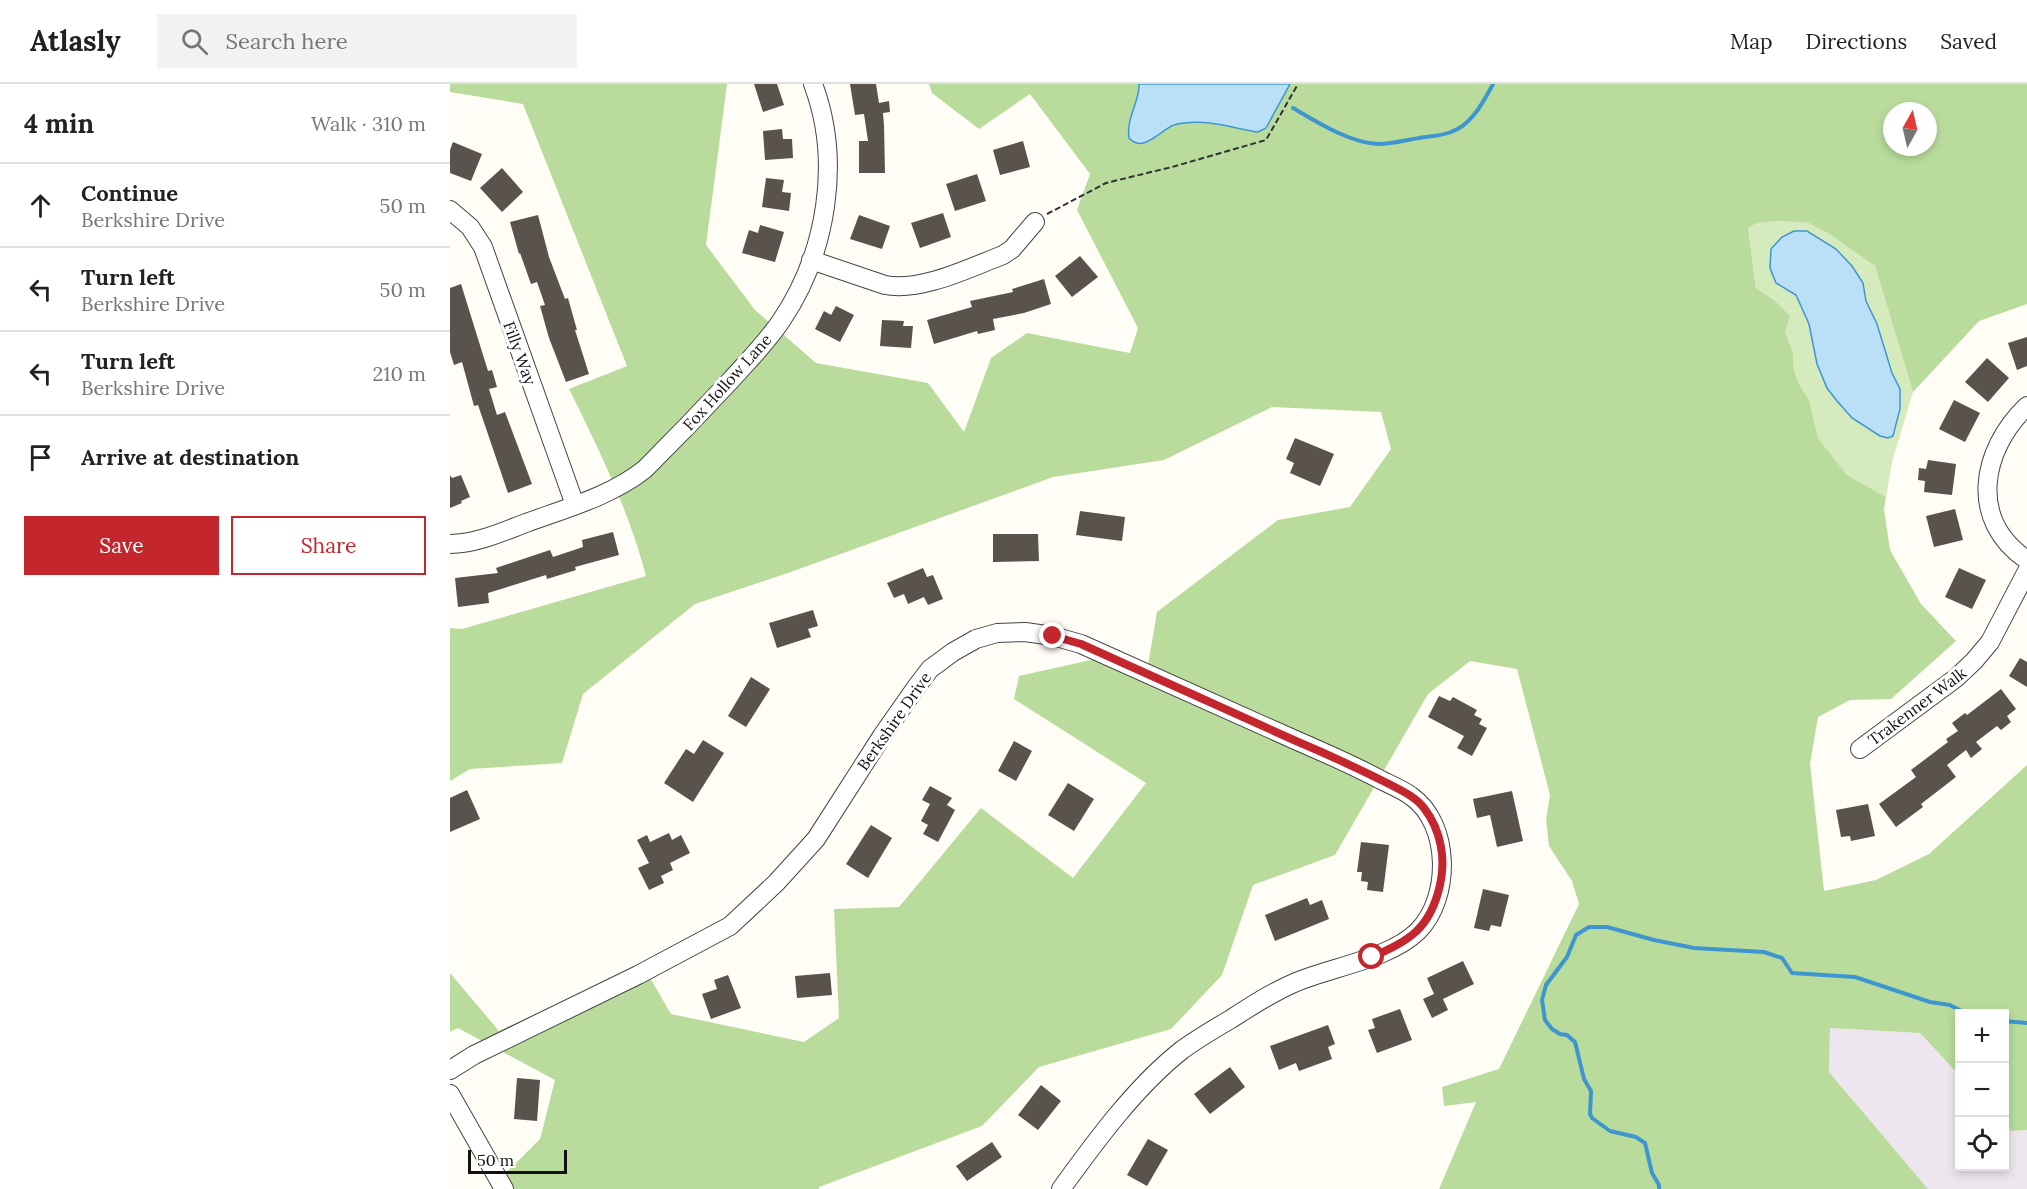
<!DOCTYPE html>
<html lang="en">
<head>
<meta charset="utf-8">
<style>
  body { margin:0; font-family:Lora,serif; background:#f2f2f2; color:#222 }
  .controls { position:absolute; right:18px; bottom:18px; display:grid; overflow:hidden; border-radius:0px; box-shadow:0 3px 9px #0003 }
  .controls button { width:54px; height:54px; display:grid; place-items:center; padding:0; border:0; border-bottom:2px solid #e0e0e0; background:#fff; color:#222; font:30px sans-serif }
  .compass { position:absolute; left:1433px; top:18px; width:54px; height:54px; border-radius:50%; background:#fff; box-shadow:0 3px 9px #0003; rotate:8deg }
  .scale { position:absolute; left:18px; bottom:15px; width:99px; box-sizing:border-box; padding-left:6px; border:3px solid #111; border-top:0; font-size:16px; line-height:21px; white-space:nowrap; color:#111; -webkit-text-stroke:4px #fff; paint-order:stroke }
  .stop { position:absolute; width:18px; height:18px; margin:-14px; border:4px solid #c4262e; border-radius:50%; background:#fff }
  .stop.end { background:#c4262e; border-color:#fff; box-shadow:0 2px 6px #0008 }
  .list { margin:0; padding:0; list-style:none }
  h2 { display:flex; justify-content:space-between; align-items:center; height:78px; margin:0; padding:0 24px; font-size:26px }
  h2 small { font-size:20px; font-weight:400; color:#767676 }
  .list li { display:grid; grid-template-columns:39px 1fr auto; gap:18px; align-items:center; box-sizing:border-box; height:84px; padding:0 24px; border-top:2px solid #e0e0e0 }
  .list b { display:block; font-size:22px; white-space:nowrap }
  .list p { margin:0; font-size:20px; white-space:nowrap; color:#767676 }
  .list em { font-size:20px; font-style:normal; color:#767676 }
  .actions { display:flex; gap:12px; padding:18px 24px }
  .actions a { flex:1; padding:14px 0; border:2px solid #c4262e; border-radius:0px; text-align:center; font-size:21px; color:#c4262e }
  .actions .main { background:#c4262e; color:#fff }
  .icon { flex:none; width:33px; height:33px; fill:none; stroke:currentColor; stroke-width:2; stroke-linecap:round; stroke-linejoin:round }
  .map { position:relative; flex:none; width:1577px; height:1105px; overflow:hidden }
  header { display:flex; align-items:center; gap:36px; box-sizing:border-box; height:84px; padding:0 30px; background:#fff; border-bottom:2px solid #e0e0e0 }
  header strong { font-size:28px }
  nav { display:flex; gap:33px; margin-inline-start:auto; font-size:21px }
  .search { width:420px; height:54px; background:#f2f2f2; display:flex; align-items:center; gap:15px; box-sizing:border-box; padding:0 21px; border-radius:0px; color:#767676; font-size:22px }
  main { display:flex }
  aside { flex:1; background:#fff }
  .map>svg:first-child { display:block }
  .industrial { fill:#eee6ef }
  .green { fill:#d5ebbd }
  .forest { fill:#b9dc9c; fill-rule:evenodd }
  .water { fill:#b9e0f7; stroke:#3f96cf; stroke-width:1.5 }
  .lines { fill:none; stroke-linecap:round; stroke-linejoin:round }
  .stream { stroke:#3f96cf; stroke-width:4 }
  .building { fill:#5a524d }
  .minor-casing { stroke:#444; stroke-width:20 }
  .path { stroke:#333; stroke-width:2; stroke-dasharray:6 3; stroke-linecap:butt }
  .minor { stroke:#fff; stroke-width:18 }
  .route { stroke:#c4262e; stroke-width:8 }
  .labels { text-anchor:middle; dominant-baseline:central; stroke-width:6; stroke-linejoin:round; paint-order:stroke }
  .street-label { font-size:16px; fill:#111; stroke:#fff }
</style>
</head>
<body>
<header>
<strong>Atlasly</strong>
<div class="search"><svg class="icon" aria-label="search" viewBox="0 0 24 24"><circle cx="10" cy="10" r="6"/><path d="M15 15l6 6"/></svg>Search here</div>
<nav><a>Map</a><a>Directions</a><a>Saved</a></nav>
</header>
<main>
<aside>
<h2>4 min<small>Walk · 310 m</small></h2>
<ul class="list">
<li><svg class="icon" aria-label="ahead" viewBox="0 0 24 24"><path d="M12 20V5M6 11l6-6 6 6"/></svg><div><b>Continue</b><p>Berkshire Drive</p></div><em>50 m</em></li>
<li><svg class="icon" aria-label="left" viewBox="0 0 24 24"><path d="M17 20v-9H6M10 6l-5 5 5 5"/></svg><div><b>Turn left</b><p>Berkshire Drive</p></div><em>50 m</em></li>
<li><svg class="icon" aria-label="left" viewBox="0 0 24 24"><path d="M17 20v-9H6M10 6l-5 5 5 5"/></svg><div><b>Turn left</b><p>Berkshire Drive</p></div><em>210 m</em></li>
<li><svg class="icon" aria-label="arrive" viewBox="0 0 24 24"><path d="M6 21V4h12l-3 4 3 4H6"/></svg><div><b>Arrive at destination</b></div></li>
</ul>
<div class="actions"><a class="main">Save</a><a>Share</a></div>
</aside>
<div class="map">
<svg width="1577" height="1105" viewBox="0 0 1577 1105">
  <rect width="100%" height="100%" fill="#fffdf5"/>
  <polygon class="industrial" points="1380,944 1470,949 1509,991 1510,1082 1554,1082 1555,1040 1561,1047 1577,1046 1577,1105 1478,1105 1379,988"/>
  <polygon class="green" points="1330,137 1359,139 1379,150 1425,182 1463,308 1442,378 1436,413 1397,391 1368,354 1359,316 1349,300 1344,287 1343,269 1324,216 1306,204 1298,144 1305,139"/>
  <path class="forest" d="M0,0H277L256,161L305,226L366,279L478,299L514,348L541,274L577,249L680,269L688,244L627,126L640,90L580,10L529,45L482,9L479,0H1577V220L1529,237L1463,308L1425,182L1379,150L1359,139L1330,137L1306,139L1298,144L1306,204L1324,216L1340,232L1335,247L1343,269L1344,287L1349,300L1359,316L1368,354L1397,391L1436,413L1434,425L1440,466L1471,520L1506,557L1441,615L1400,616L1368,633L1360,680L1374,807L1426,796L1479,770L1577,681V1046L1561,1047L1555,1040L1554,930H1510L1509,991L1470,949L1380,944L1379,988L1478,1105H989L1026,1018L994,1022L992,1003L1049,985L1129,820L1122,797L1099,762L1096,736L1100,711L1067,585L1020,577L978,610L885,771L803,801L772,891L721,945L589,983L532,1042L369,1103V1105H55L49,1096L90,1055L105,996L8,944L0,948V889L49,947L192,880L221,930L354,958L389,934L384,825L449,823L531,724L623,794L696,699L564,615L569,592L663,571L697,587L707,528L828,436L900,423L941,365L931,328L822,323L714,376L603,393L338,489L245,520L133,610L112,679L20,685L0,697V544L12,545L196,492C179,427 149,365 119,305L177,282L73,20L0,8ZM1442,27H1478V63H1442Z"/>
  <g class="water">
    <path d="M689,0H840L816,44L808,48C781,44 751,33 724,41C710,46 693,70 679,54C676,33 690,17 689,0Z"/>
    <polygon points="1344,147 1357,147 1386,165 1402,182 1413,199 1416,217 1427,240 1442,289 1450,305 1450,325 1443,352 1438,354 1430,352 1402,334 1387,317 1377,304 1367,280 1359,240 1346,211 1326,199 1320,184 1321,165 1332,153"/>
  </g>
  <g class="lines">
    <g class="stream">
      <path d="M843,24C867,38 900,59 928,60C942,60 956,56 969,54C980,52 991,52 1001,48C1022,41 1033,18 1043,0"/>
      <polyline points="1554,937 1577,939"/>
      <polyline points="1209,1105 1209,1101 1202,1089 1195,1059 1186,1053 1160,1047 1142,1034 1140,1030 1141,1007 1134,995 1125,958 1117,951 1110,950 1102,945 1095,936 1092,916 1096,901 1117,873 1126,851 1139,843 1157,843 1204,856 1244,864 1314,868 1332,874 1342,889 1405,893 1480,918 1500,921 1517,930"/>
    </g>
  </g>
  <g class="building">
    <polygon points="304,0 327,0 334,21 313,28"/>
    <polygon points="400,0 426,0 429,19 439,17 440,28 433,29 434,41 435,89 409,89 409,57 418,57 414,30 405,31"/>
    <polygon points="332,45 333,55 342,55 343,74 315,76 313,47"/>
    <polygon points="573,57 580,83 550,91 543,66"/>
    <polygon points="3,58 32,70 21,97 0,89 0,66"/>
    <polygon points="52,84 73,108 52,128 30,104"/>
    <polygon points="527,90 536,117 505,127 496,100"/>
    <polygon points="316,94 334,96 332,108 341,109 339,127 312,123"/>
    <polygon points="493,129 501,153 470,164 461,139"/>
    <polygon points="88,131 99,173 115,215 118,214 127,246 125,246 139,290 116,298 99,254 90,222 95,221 87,198 81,200 70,169 69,170 60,138"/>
    <polygon points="409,131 440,142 432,165 400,155"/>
    <polygon points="310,141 334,148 325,178 292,169 299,146 308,149"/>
    <polygon points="630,172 648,193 622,213 605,192"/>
    <polygon points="594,195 601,220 574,229 543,235 545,246 528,250 527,247 484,260 477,236 522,223 520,217 563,208 562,205"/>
    <polygon points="11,200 38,287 42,286 47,303 39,305 47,331 55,328 82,400 58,409 28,321 24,322 12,278 4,281 0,268 0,204"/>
    <polygon points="386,222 404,231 390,258 365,245 374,227 381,231"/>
    <polygon points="432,236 454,237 453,242 463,242 461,264 430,262"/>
    <polygon points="1577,253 1577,282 1567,286 1558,259"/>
    <polygon points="1537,274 1559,294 1538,318 1515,298"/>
    <polygon points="1504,316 1530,329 1515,358 1489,345"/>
    <polygon points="845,354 884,370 870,402 840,389 844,379 836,375"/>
    <polygon points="1478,376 1506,380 1502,411 1474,408 1475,397 1468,396 1469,384 1476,385"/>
    <polygon points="0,391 2,394 11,391 20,413 11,417 12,419 0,424"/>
    <polygon points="1505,425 1513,456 1484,463 1476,432"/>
    <polygon points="630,427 675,433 672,457 626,451"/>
    <polygon points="163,448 169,471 125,483 126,486 97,495 96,491 38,509 39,519 8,523 5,494 48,489 46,484 100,466 103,473 133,463 132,456"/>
    <polygon points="543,450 588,450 589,477 543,478"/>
    <polygon points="473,484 477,493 483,491 493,515 478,521 474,513 458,520 454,510 444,514 437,499"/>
    <polygon points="1509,484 1536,496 1522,525 1495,513"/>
    <polygon points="363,526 368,542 358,545 361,553 327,564 319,539"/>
    <polygon points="1570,574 1577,578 1577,603 1559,592"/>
    <polygon points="301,593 320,605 296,643 278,632"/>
    <polygon points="1551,605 1566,625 1557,632 1561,638 1551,646 1547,642 1526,658 1532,665 1521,674 1516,666 1497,681 1506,693 1471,720 1473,723 1446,743 1429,720 1466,693 1461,686 1498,658 1496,655 1508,647 1502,639 1515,629 1517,631"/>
    <polygon points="989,612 1000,617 1003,613 1027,626 1024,631 1032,635 1029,640 1037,644 1022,672 1007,664 1014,652 978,633"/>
    <polygon points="253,656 274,669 243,718 214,699 236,665 244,670"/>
    <polygon points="564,657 582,667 566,697 548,687"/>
    <polygon points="618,699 644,715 624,747 598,731"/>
    <polygon points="480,702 502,714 497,721 505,726 488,758 473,750 478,741 471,737 480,720 472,716"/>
    <polygon points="17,706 30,735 0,748 0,714"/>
    <polygon points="1062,707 1073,757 1047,763 1040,731 1027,734 1023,715"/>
    <polygon points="1418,720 1425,752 1401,757 1400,752 1391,753 1386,726"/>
    <polygon points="421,741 442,754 418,794 396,780"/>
    <polygon points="219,749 222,756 231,751 240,769 220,779 223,786 211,792 214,799 199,806 188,784 199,779 187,756 197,751 200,758"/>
    <polygon points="911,758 939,761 933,808 917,806 918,798 911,797 912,788 907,788"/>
    <polygon points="1033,805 1059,811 1051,843 1041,841 1039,847 1024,844"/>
    <polygon points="857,814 860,821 872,816 879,835 825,857 815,831"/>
    <polygon points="1013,877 1024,900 993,915 998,926 982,934 973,915 984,910 977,894"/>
    <polygon points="380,889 382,911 347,914 345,892"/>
    <polygon points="278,891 291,924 261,935 252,910 267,905 264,896"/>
    <polygon points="950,925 962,956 927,969 918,946 925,944 922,935"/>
    <polygon points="878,941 885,960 878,963 882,975 849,987 846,979 829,986 820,962"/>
    <polygon points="780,983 795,1003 760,1030 744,1010"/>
    <polygon points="67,994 90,996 87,1037 64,1035"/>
    <polygon points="591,1001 611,1017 588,1046 568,1031"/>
    <polygon points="698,1055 718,1066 697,1102 677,1091"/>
    <polygon points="542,1058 552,1073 517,1097 506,1082"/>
  </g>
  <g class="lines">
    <defs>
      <g id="minor">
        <polyline points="0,126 20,143 33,163 125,421"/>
        <path d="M361,176L435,201C471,208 519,184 553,171L562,165L585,138"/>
        <path d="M1577,322C1531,366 1518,436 1577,476"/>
        <path d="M0,460C26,460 52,448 76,439C117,424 161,412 195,385C224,356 253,326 281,296C298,277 317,258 331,237C377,169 392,77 363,0"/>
        <polyline points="1410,665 1506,594 1524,577 1540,558 1577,487"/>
        <path d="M0,986L24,971L188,891L280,842L326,799L366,755L432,652L467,602L480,585L503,568L526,555L547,549L575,548L603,552L631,560C702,592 773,624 843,655C873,668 903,681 931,696C941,701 953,706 961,712C1001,740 1001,814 968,847C940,875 881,883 844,899C821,909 801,922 781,935C764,945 747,955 732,966C686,1002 645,1058 611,1105"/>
        <polyline points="0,1010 54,1105"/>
      </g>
    </defs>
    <use href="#minor" class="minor-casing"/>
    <polyline class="path" points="597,130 656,99 722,83 816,56 848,0"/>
    <use href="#minor" class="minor"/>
  </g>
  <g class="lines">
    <path class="route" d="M603,552L631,560C703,592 774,625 846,657C877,670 907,684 937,699C950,706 965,712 974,724C991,746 996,775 990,801C980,845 960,856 922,873"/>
  </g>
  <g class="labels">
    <g class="street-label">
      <text transform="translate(70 269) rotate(70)">Filly Way</text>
      <text transform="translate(277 298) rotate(-48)">Fox Hollow Lane</text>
      <text transform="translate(1467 622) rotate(-37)">Trakenner Walk</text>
      <text transform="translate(444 637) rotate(-55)">Berkshire Drive</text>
    </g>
  </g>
</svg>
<div class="controls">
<button>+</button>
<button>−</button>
<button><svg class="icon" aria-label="locate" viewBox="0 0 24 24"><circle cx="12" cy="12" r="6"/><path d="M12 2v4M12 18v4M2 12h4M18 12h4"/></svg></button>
</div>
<svg class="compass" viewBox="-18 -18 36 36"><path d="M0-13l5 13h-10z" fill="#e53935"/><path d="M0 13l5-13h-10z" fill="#767676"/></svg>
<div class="scale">50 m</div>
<div class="stop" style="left:922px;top:873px"></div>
<div class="stop end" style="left:603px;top:552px"></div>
</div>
</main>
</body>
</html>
